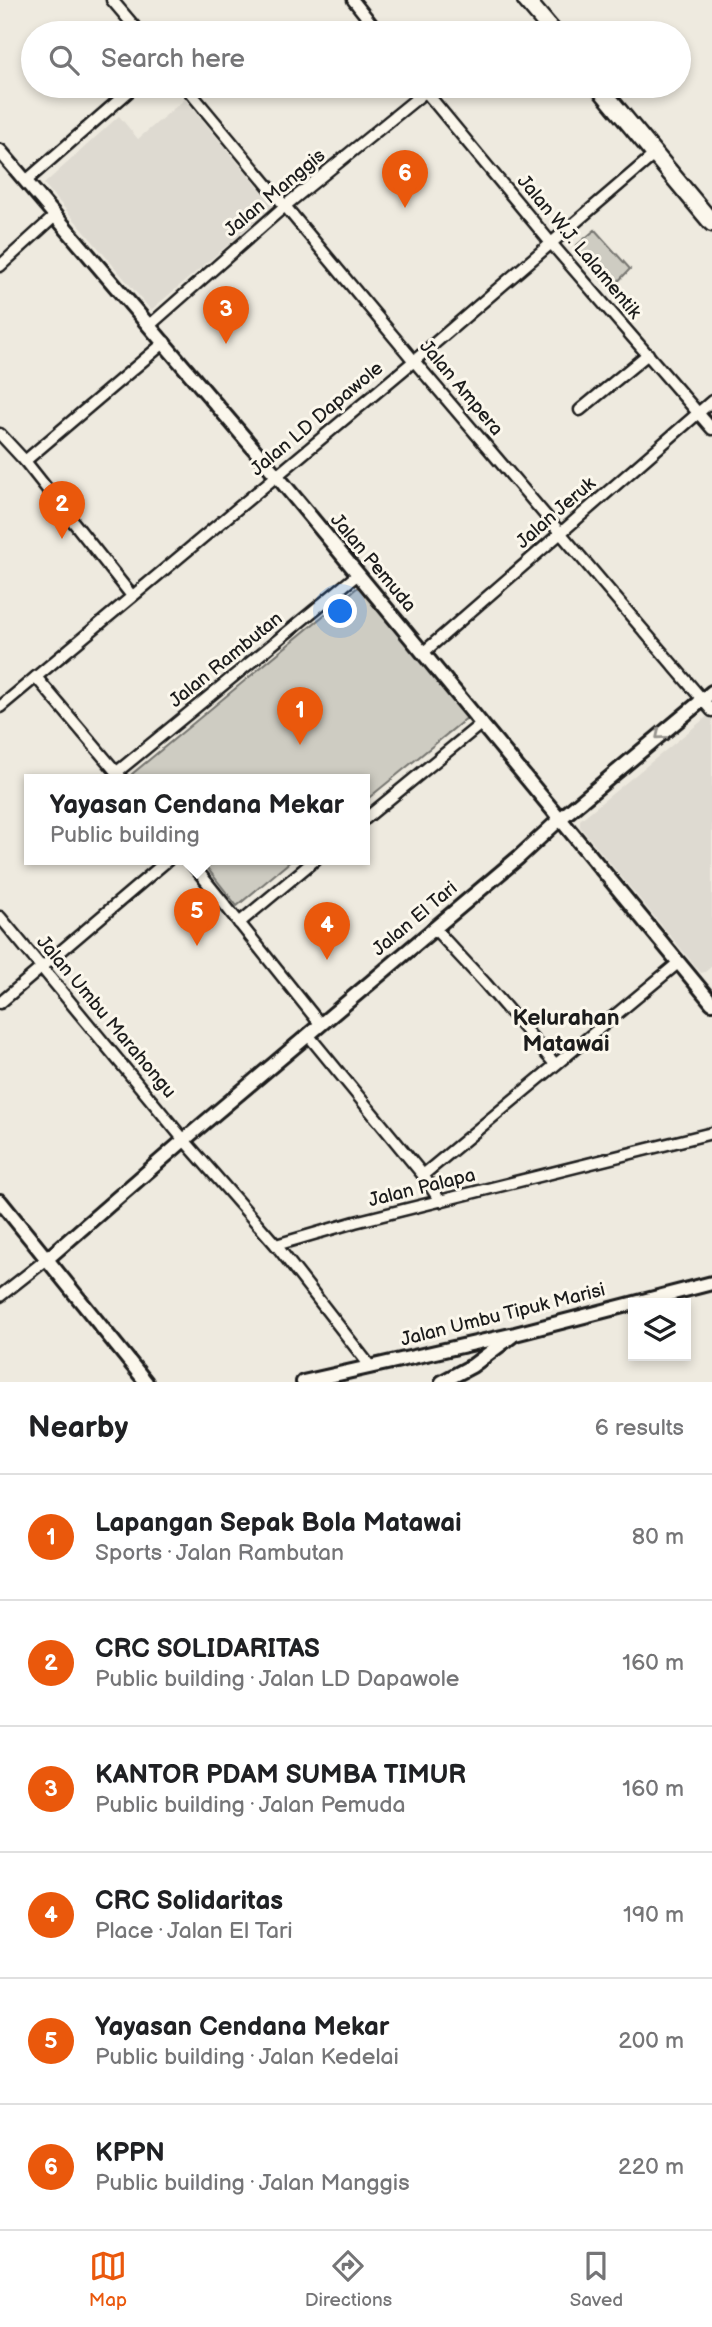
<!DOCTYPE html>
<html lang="en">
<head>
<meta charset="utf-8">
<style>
  body { margin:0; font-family:"Balsamiq Sans",sans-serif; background:#f6f6f6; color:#202124 }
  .controls { position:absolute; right:21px; bottom:21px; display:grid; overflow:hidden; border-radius:0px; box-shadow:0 4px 10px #0003 }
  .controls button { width:63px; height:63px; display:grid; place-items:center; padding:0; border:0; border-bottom:2px solid #e0e0e0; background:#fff; color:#202124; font:35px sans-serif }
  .you { position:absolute; left:341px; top:612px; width:24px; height:24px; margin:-18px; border:5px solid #fff; border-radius:50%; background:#1a73e8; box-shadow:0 0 0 10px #1a73e833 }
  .badge { display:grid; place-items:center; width:46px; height:46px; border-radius:50%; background:#ea580c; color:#fff; font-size:23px; font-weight:700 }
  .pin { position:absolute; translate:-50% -58px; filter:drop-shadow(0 2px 4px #0008) }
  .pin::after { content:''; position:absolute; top:37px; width:24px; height:21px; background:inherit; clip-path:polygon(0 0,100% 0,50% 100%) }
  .popup { position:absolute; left:24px; top:774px; width:346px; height:91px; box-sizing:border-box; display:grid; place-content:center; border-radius:0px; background:#fff; filter:drop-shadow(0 2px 5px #0005); font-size:23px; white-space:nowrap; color:#757577 }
  .popup b { font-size:26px; color:#202124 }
  .popup::after { content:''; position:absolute; left:50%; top:100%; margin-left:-14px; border:14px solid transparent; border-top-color:#fff }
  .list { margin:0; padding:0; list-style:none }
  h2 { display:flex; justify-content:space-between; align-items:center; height:91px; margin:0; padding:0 28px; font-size:30px }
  h2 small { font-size:23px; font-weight:400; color:#757577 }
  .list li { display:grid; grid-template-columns:46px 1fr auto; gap:21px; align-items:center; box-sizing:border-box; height:126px; padding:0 28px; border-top:2px solid #e0e0e0 }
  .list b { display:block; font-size:26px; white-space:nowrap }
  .list p { margin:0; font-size:23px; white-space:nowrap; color:#757577 }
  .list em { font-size:23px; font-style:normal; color:#757577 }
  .icon { flex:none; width:38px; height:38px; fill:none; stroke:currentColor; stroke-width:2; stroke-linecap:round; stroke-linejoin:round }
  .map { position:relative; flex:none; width:712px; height:1382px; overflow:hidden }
  .search { position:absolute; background:#fff; box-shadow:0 4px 10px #0003; left:21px; right:21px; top:21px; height:77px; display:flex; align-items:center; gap:18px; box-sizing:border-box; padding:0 24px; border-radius:38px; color:#757577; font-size:26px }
  .sheet { height:847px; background:#fff }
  nav { display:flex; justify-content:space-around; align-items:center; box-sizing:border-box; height:98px; border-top:2px solid #e0e0e0; background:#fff; font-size:19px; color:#757577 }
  nav a { display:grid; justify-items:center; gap:4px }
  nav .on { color:#ea580c }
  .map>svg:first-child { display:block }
  .built { fill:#dedad1 }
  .green { fill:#ceccc2; stroke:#75746f; stroke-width:2 }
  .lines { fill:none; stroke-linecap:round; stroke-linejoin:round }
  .minor-casing { stroke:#1c1c1c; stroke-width:15 }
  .tertiary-casing { stroke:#1c1c1c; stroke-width:18 }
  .trunk-casing { stroke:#1c1c1c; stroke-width:21 }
  .minor { stroke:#fbf7ec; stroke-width:10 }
  .tertiary { stroke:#fbf7ec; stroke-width:12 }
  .trunk { stroke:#fbf7ec; stroke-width:16 }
  .oneway { stroke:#97948e }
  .labels { text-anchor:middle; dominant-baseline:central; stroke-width:6; stroke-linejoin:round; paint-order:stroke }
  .street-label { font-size:19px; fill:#1c1c1c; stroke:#fbf7ec }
  .quarter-label { font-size:23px; font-weight:bold; fill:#1c1c1c; stroke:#fbf7ec }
</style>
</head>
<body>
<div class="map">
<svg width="712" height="1382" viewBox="0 0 712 1382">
  <rect width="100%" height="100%" fill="#eeeadf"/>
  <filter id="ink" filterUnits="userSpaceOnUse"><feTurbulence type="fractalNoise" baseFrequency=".0143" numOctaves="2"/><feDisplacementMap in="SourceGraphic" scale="14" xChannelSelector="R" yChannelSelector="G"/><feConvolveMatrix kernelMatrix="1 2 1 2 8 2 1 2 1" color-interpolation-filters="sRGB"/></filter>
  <g filter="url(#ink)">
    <g class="built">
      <polygon points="185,99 274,206 151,310 44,184 119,116 138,139"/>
      <polygon points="709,715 712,719 712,966 705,972 701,973 580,827 580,820"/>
    </g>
    <g class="green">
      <polygon points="595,230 630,269 611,289 576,246"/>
      <polygon points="358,587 468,717 365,801 365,780 137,780 132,774"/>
      <polygon points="201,860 292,860 237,906"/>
    </g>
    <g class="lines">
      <defs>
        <g id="minor">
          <polyline points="112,0 140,33"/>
          <polyline points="353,0 379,33"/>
          <polyline points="185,86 414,361 712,711"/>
          <polyline points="421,86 551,243 712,429"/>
          <polyline points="26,181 135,86"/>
          <polyline points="0,266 56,215"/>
          <polyline points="150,325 286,205 426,91"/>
          <polyline points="580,410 648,354"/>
          <polyline points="0,434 25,461 132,596"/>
          <polyline points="25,461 165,342"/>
          <polyline points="424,652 712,401"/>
          <polyline points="36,677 123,780"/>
          <polyline points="0,707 414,361 655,154"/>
          <polyline points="117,772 357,575"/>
          <polyline points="365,819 482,723"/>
          <polyline points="189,860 321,1025"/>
          <polyline points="0,917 184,1140 276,1245 355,1222 712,1133"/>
          <polyline points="239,923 315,860"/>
          <polyline points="434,928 485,983 555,1064"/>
          <polyline points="0,1003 168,860"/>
          <polyline points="309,1036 423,1175 440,1201"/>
          <polyline points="423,1175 678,963"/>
          <polyline points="276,1245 370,1366"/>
          <polyline points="0,1296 47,1259"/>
        </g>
        <g id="tertiary">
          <polyline points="0,151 277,476 712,1003"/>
          <polyline points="0,1201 146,1382"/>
          <polyline points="47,1259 184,1140 519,857 560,819 712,692"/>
          <polyline points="303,1382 515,1334 712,1283"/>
          <polyline points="442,1382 472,1366 512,1336"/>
        </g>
        <g id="trunk">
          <polyline points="526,0 554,33"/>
          <polyline points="598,86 712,223"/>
        </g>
      </defs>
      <use href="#minor" class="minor-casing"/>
      <use href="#tertiary" class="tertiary-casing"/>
      <use href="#trunk" class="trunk-casing"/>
      <use href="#minor" class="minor"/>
      <use href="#tertiary" class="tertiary"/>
      <use href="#trunk" class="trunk"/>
    </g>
    <defs><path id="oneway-chevron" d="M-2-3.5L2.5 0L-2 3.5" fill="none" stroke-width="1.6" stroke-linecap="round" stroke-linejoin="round" transform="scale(1.75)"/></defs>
    <use class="oneway" href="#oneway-chevron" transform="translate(660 735) rotate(140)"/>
  </g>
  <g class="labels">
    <g class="street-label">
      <text transform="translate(275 193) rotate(-40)">Jalan Manggis</text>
      <text transform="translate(579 247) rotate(50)">Jalan W.J. Lalamentik</text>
      <text transform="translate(461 388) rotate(50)">Jalan Ampera</text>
      <text transform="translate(317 419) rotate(-40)">Jalan LD Dapawole</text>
      <text transform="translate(556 513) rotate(-41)">Jalan Jeruk</text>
      <text transform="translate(373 563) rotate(50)">Jalan Pemuda</text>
      <text transform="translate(226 660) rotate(-39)">Jalan Rambutan</text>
      <text transform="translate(415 919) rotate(-40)">Jalan El Tari</text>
      <text transform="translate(106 1017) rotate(50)">Jalan Umbu Marahongu</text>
      <text transform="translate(422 1188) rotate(-14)">Jalan Palapa</text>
      <text transform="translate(503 1315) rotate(-14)">Jalan Umbu Tipuk Marisi</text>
    </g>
    <g class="quarter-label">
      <text x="566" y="1018">Kelurahan<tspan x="566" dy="26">Matawai</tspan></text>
    </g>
  </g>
</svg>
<div class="controls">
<button><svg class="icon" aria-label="layers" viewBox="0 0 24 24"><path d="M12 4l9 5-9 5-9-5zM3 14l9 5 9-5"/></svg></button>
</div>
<div class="you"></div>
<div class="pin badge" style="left:300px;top:745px">1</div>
<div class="pin badge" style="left:62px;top:539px">2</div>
<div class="pin badge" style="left:226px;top:344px">3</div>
<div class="pin badge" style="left:327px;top:960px">4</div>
<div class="pin badge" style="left:197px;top:946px">5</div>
<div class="popup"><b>Yayasan Cendana Mekar</b>Public building</div>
<div class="pin badge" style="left:405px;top:208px">6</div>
<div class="search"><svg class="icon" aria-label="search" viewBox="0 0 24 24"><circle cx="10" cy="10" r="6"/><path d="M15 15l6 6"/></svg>Search here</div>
</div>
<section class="sheet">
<h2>Nearby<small>6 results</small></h2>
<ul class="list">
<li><span class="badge">1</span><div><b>Lapangan Sepak Bola Matawai</b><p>Sports · Jalan Rambutan</p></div><em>80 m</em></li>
<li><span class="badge">2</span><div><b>CRC SOLIDARITAS</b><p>Public building · Jalan LD Dapawole</p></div><em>160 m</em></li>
<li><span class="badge">3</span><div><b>KANTOR PDAM SUMBA TIMUR</b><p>Public building · Jalan Pemuda</p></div><em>160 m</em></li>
<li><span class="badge">4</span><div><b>CRC Solidaritas</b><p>Place · Jalan El Tari</p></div><em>190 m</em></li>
<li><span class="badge">5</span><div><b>Yayasan Cendana Mekar</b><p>Public building · Jalan Kedelai</p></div><em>200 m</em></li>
<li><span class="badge">6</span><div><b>KPPN</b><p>Public building · Jalan Manggis</p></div><em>220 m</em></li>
</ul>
</section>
<nav>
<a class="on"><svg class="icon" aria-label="map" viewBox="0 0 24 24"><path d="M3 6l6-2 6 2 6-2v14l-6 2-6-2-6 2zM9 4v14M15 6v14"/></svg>Map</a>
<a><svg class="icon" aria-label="directions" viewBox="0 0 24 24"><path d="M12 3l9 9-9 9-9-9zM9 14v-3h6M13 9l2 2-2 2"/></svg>Directions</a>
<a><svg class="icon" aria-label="saved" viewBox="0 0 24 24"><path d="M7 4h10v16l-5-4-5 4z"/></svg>Saved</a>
</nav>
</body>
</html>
